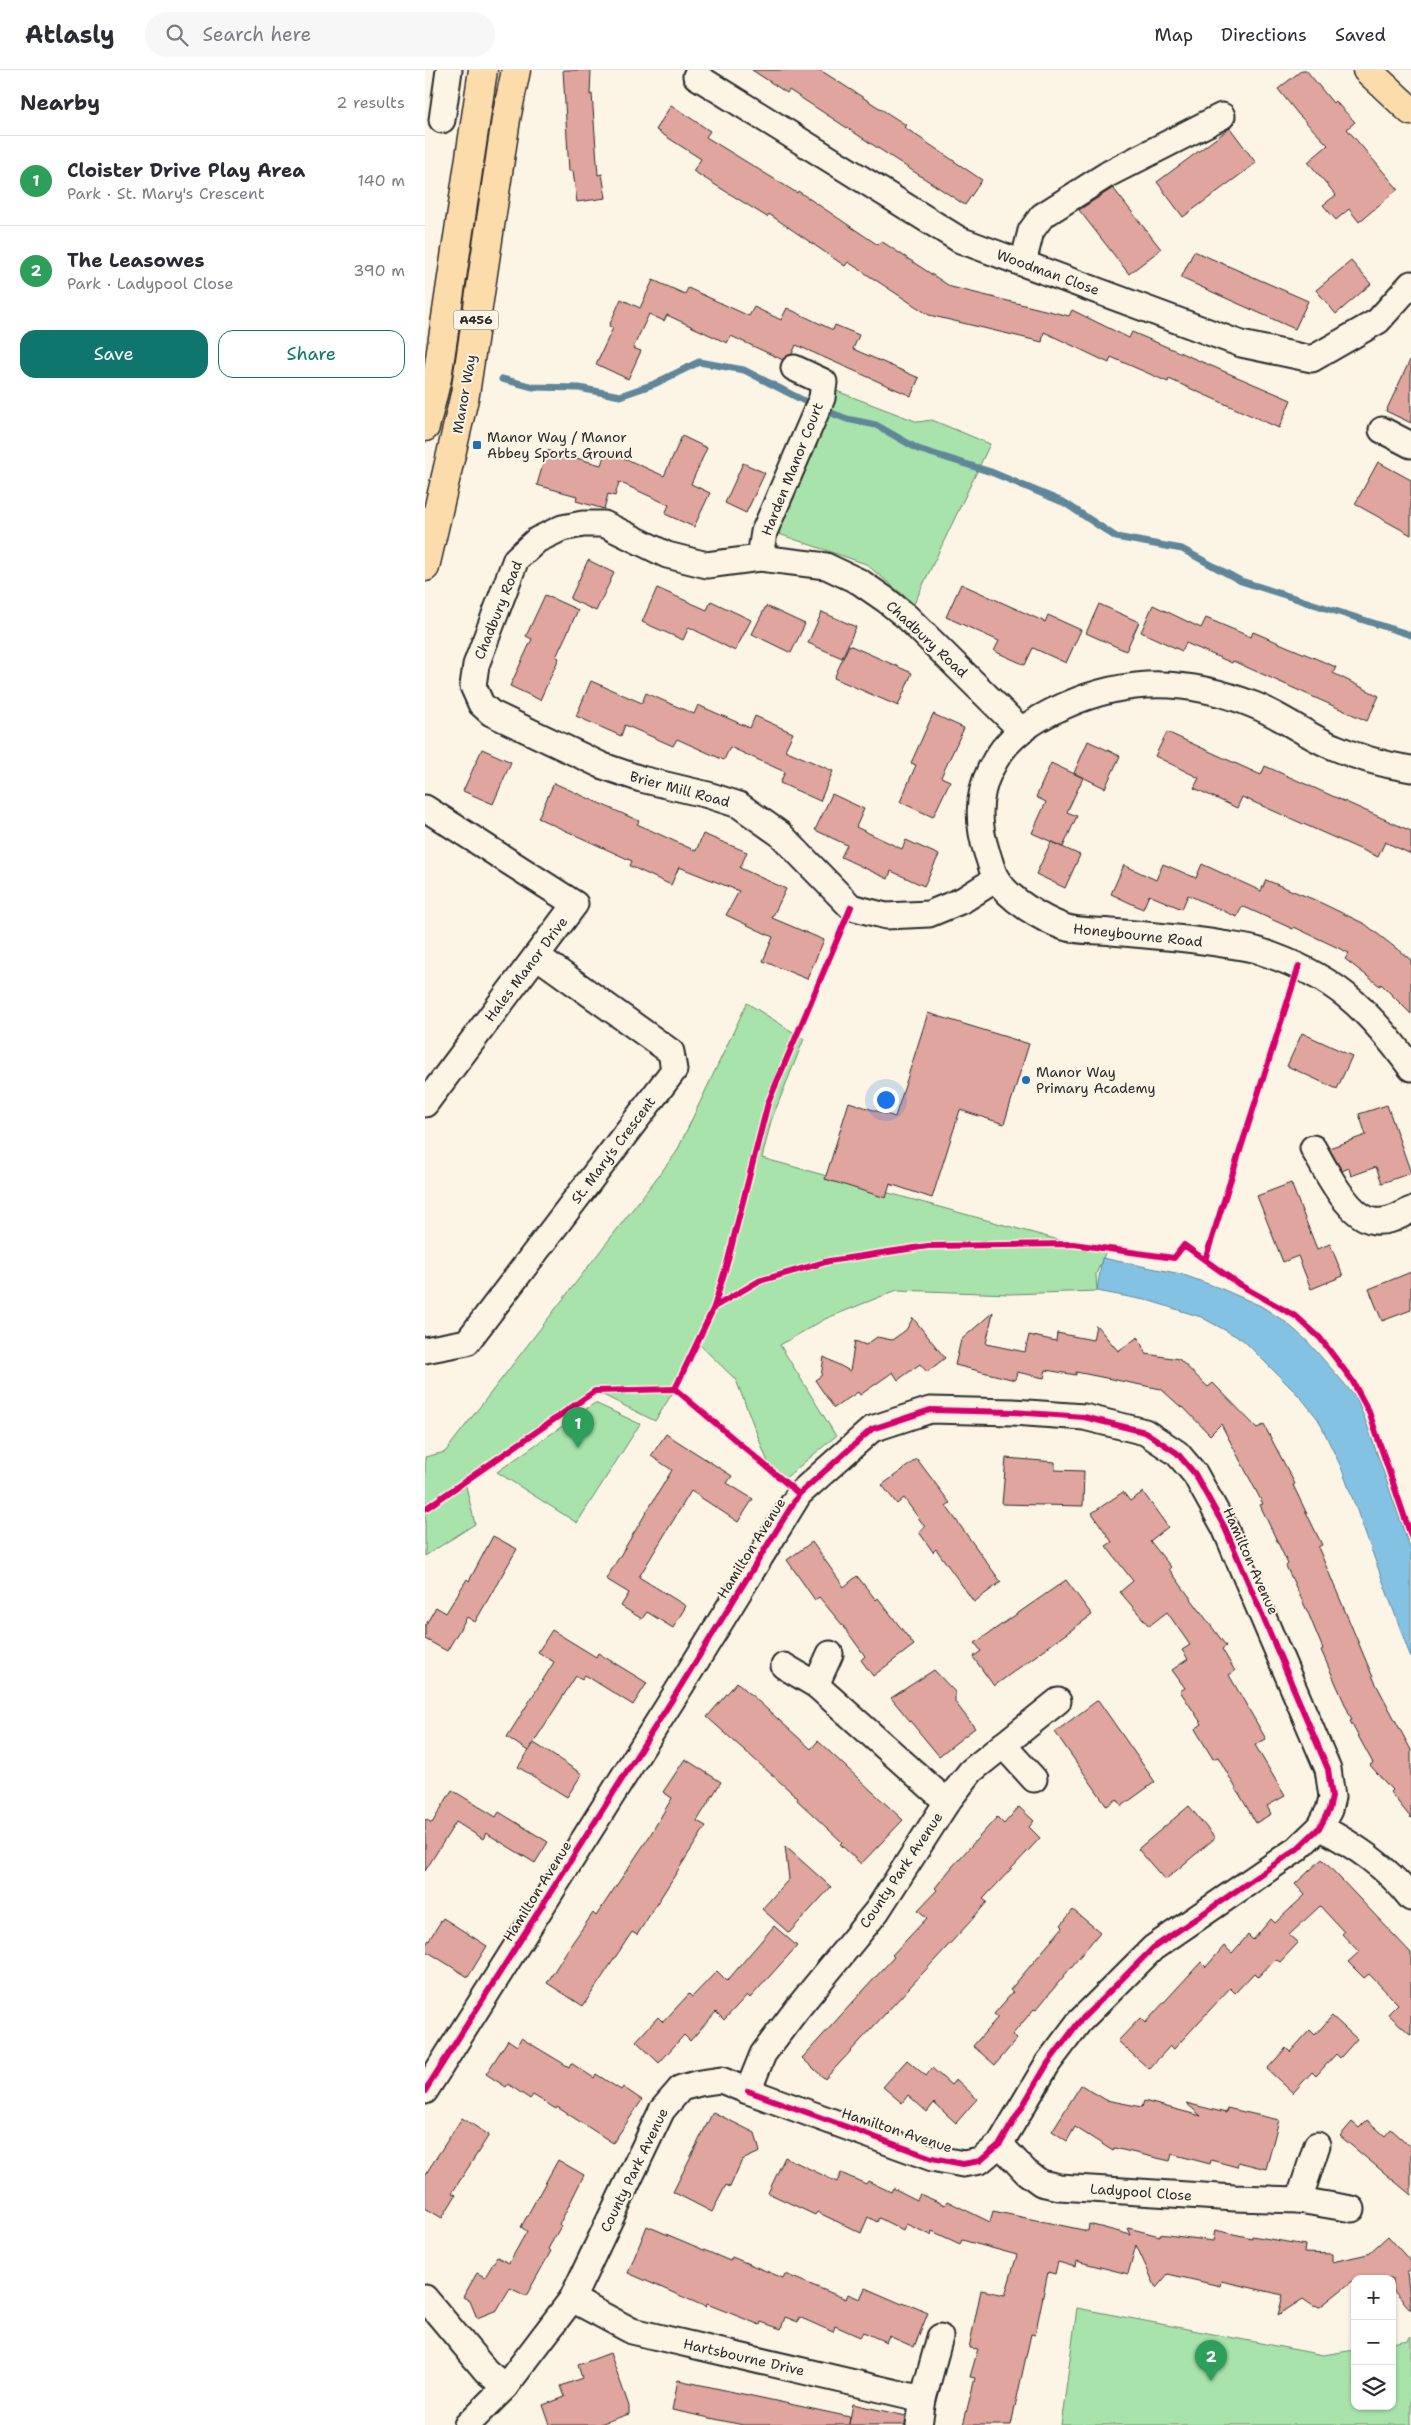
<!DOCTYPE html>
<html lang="en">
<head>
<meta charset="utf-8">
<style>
  body { margin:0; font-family:"Shantell Sans",sans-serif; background:#f7f7f7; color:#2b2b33 }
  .controls { position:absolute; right:15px; bottom:15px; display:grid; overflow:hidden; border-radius:10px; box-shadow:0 1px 4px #0004 }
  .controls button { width:45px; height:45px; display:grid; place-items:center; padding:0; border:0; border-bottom:1px solid #e1e1e2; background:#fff; color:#2b2b33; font:25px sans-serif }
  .you { position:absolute; left:460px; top:1029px; width:18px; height:18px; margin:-12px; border:4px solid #fff; border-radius:50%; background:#1a73e8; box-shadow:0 0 0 8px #1a73e833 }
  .badge { display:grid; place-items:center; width:32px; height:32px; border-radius:50%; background:#0f766e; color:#fff; font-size:16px; font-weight:700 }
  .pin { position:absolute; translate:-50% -41px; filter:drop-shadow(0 1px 2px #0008) }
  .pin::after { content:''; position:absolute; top:26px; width:18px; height:15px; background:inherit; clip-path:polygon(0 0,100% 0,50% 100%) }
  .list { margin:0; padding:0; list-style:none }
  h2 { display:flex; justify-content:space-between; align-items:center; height:65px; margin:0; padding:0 20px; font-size:21px }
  h2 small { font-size:16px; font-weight:400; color:#7c7c81 }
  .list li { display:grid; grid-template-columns:32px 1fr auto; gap:15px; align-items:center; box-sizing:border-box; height:90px; padding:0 20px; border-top:1px solid #e1e1e2 }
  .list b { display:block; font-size:19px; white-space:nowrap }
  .list p { margin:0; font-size:16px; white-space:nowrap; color:#7c7c81 }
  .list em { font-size:16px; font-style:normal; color:#7c7c81 }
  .actions { display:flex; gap:10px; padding:15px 20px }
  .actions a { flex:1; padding:11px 0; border:1px solid #0f766e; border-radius:15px; text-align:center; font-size:18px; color:#0f766e }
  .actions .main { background:#0f766e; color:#fff }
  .icon { flex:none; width:28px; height:28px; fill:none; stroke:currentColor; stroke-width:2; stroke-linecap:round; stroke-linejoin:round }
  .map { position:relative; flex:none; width:986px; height:2355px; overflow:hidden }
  header { display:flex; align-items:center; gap:30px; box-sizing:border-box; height:70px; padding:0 25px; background:#fff; border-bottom:1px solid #e1e1e2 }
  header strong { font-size:24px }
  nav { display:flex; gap:28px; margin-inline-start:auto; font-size:18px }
  .search { width:350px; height:45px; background:#f7f7f7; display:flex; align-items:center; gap:12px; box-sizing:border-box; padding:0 18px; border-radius:28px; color:#7c7c81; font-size:19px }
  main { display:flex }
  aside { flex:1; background:#fff }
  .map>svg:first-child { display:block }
  .green { fill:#a7e3aa; stroke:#69876a }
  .water { fill:#84c2e4; stroke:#60869a }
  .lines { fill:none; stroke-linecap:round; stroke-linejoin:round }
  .stream { stroke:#60869a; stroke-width:7 }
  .building { fill:#dfa59e; stroke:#2b2b2b }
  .minor-casing { stroke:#2b2b2b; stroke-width:29 }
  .major-casing { stroke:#2b2b2b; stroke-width:31 }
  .highway-casing { stroke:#2b2b2b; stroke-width:31 }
  .minor { stroke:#fcf5e5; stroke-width:25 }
  .major { stroke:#fddcac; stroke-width:28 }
  .highway { stroke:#fddcac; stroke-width:28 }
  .cycleway-casing { stroke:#fcf5e5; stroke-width:9 }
  .cycleway { stroke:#d6006c; stroke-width:6 }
  .poi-dot { fill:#1f6fb2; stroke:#fcf5e5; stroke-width:2 }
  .labels { text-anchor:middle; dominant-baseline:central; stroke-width:4; stroke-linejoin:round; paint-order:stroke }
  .shield { fill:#fcf5e5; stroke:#6a6863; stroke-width:1 }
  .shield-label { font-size:12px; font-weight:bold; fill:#2b2b2b }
  .street-label { font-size:14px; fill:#2b2b2b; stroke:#fcf5e5 }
  .poi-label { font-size:14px; fill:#2b2b2b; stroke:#fcf5e5; text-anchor:start }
</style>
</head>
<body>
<header>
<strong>Atlasly</strong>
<div class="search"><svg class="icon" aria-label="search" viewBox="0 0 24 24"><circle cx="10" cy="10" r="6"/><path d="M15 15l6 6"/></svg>Search here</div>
<nav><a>Map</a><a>Directions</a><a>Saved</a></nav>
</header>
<main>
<aside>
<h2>Nearby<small>2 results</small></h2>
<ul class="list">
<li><span class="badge" style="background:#2e9e5b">1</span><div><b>Cloister Drive Play Area</b><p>Park · St. Mary's Crescent</p></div><em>140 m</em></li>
<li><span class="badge" style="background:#2e9e5b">2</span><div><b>The Leasowes</b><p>Park · Ladypool Close</p></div><em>390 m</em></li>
</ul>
<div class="actions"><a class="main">Save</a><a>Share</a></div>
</aside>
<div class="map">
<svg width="986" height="2355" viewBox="0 0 986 2355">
  <rect width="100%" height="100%" fill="#fcf5e5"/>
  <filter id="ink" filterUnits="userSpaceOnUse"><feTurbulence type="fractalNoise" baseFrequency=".02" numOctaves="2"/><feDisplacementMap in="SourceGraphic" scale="10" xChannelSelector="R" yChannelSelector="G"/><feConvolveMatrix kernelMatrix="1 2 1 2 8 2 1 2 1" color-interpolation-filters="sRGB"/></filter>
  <g filter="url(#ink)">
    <g class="green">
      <polygon points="409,320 493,352 507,350 565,374 489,534 441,494 354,464 358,443"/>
      <polygon points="322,933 379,969 346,1051 337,1088 648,1174 682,1179 671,1204 672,1221 585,1224 472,1220 400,1249 355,1275 411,1366 358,1410 346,1400 311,1310 272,1272 250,1319 230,1351 170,1321 40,1412 50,1454 0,1486 0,1387 20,1382 251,1083"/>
      <polygon points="170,1333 215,1354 152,1453 72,1402"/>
      <polygon points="652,2238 898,2285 930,2280 930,2336 967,2336 967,2273 983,2270 986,2266 986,2355 636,2355"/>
    </g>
    <polygon class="water" points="677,1188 756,1204 797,1219 836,1236 862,1253 883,1272 918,1312 931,1328 941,1352 986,1481 986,1588 916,1397 893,1349 877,1329 818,1270 776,1247 725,1231 672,1221"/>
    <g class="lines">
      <polyline class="stream" points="77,309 108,317 154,318 195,326 229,314 274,292 319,300 391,337 422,349 451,355 493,379 566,402 640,433 691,467 757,479 816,511 986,565"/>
    </g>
    <g class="building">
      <polygon points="138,0 166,0 165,25 167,24 173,105 177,104 181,128 152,132 148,101 144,101"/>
      <polygon points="327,0 395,0 481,55 479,57 557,110 540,135 364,20 362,23"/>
      <polygon points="877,0 881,0 908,33 910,31 930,52 922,59 973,119 934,152 924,139 911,150 898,135 911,125 883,92 903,75 873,44 853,19"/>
      <polygon points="246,35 285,61 281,67 372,123 373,121 453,175 456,171 526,217 644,246 647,240 704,268 707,262 866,330 854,358 744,309 743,312 686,287 684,293 619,262 617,272 504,245 423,192 420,196 344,144 342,147 268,101 276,89 231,60"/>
      <polygon points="805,58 831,93 758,147 732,112"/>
      <polygon points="688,118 736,179 704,204 654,140"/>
      <polygon points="769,181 883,231 870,259 756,208"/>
      <polygon points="926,191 946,214 911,244 891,220"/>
      <polygon points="228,210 260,224 263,218 324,246 329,237 356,250 362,238 408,260 410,255 434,265 428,279 494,308 486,326 371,275 367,284 358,290 306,266 302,273 242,245 239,251 224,244 208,278 216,281 203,309 171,294 188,258 184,256 196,229 215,238"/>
      <polygon points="986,288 986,353 961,341"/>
      <polygon points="257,366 282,378 266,414 285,423 269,457 240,444 244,435 194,412 190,426 183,424 179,439 151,431 152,426 112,415 122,380 176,395 181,380 239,406"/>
      <polygon points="953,392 986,410 986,465 930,434"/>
      <polygon points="318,393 340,403 321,443 300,433"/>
      <polygon points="163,490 189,503 171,541 145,529"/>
      <polygon points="536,514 620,552 623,545 656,560 641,593 608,578 600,595 569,581 574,571 521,547"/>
      <polygon points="232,518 282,540 286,531 326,550 310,581 264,557 258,570 217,552"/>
      <polygon points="120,525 153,540 131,587 134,588 115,630 85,616 107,569 101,566"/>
      <polygon points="674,534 714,552 701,581 661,563"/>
      <polygon points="728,535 776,558 781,548 826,567 828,562 911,597 908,603 954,626 942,651 808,591 807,593 761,573 757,581 716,562"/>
      <polygon points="341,536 380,554 366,583 327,564"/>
      <polygon points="397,542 431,557 417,588 383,573"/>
      <polygon points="424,575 487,603 473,636 409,608"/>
      <polygon points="166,611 217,633 221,623 269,644 273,635 325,658 330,646 368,663 360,680 408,701 395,731 355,713 360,702 305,677 299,690 252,669 248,676 200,655 196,666 151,646"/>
      <polygon points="508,644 539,658 516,707 525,711 508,747 475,732 491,695 486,693"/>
      <polygon points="742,662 836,705 840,696 986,761 986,784 960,772 953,787 817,727 812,738 769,718 774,708 730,686"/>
      <polygon points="663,671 695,686 680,718 649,703"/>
      <polygon points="57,679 86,692 68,734 38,721"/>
      <polygon points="626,693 658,708 642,742 652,746 638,777 607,763 621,732 611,727"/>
      <polygon points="129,713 214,751 212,754 271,781 278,764 322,782 315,798 361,819 347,848 399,870 382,909 338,891 348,867 301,845 314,821 254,797 246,815 205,796 207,791 113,748"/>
      <polygon points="407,724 439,739 431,757 477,779 481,770 514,785 499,816 466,801 463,809 416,787 422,775 390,760"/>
      <polygon points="626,772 655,785 640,818 611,804"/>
      <polygon points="738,794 771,808 777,794 836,821 841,810 890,830 940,854 986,890 986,944 956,914 955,916 920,889 924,883 869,857 868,859 817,836 812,847 763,825 757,839 724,825 718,839 686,824 699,795 731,810"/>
      <polygon points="503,943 604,974 579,1054 535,1040 507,1128 465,1114 461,1128 400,1109 424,1032 470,1047"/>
      <polygon points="877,963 927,986 912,1019 862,996"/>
      <polygon points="962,1035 986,1103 957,1113 951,1097 926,1106 924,1098 917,1101 904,1078 941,1065 934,1044"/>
      <polygon points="866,1113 892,1179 905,1174 918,1206 886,1219 873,1186 858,1192 832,1126"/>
      <polygon points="986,1202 986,1240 957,1251 944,1219"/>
      <polygon points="568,1242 561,1274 600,1282 604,1265 631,1271 632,1263 668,1270 671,1255 693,1281 713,1267 721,1284 754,1289 783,1317 788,1313 832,1358 839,1355 870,1414 868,1415 897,1475 893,1477 950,1612 986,1680 986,1748 965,1722 967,1720 945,1695 948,1693 925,1651 927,1650 896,1580 898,1579 884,1545 861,1496 863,1494 835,1435 838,1434 796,1354 785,1365 758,1337 757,1338 736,1319 651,1302 651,1305 621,1300 619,1308 592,1302 590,1310 530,1295 536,1270"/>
      <polygon points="488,1248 520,1288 502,1302 495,1294 473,1310 468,1302 435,1325 433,1322 409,1338 390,1310 396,1306 399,1287 425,1301 430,1271 441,1275 452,1267 467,1270 481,1260"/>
      <polygon points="241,1364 307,1406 302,1413 328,1429 313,1452 266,1421 214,1507 261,1536 248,1558 222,1542 217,1549 196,1536 204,1523 181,1509 247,1400 226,1386"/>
      <polygon points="581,1388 630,1392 630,1400 659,1401 658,1436 577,1434"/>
      <polygon points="492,1389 525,1433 521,1436 576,1512 549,1532 511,1479 508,1482 494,1462 500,1457 479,1428 472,1434 457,1415"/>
      <polygon points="698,1422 705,1431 718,1422 743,1457 725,1471 746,1497 744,1499 801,1576 797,1579 810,1601 804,1605 841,1669 830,1675 860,1726 842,1736 846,1744 831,1753 793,1687 788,1689 770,1659 777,1654 755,1621 760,1618 747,1600 763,1589 757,1580 765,1575 742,1542 724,1556 695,1522 708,1511 681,1476 687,1472 667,1443"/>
      <polygon points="68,1466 92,1479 50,1552 42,1547 22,1581 0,1569 0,1556 11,1537 21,1543 42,1509 44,1511"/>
      <polygon points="387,1472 419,1517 432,1506 451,1530 453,1528 489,1575 448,1606 436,1590 440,1586 419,1557 394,1527 390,1530 362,1490"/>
      <polygon points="641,1510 667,1545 569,1616 548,1587 556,1581 550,1573"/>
      <polygon points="127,1560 171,1587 173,1583 222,1613 208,1635 160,1605 157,1609 151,1606 103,1681 82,1667 129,1592 113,1582"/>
      <polygon points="509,1600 530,1622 530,1632 550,1658 514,1686 466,1628"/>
      <polygon points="312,1612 386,1679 393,1671 478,1750 436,1794 415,1774 417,1772 372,1730 373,1728 282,1647"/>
      <polygon points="673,1630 730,1712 697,1736 692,1729 682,1736 630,1662"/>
      <polygon points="109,1673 157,1704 142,1727 93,1697"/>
      <polygon points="260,1689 296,1712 272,1751 281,1756 212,1865 207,1862 158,1936 122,1913 143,1879 168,1843 171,1846 224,1767 247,1728 238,1722"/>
      <polygon points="27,1720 71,1747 74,1742 123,1772 110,1793 61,1763 58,1769 31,1752 0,1801 0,1749 7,1753"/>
      <polygon points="764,1736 790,1768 740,1810 713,1779"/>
      <polygon points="594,1737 609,1751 604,1757 615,1768 558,1829 562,1832 544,1853 400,2009 377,1988 448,1910 469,1887 467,1885 502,1848 493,1840 512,1820 510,1818 527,1797 572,1747 579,1754"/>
      <polygon points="360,1776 406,1817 364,1863 337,1839 364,1809"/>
      <polygon points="897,1789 986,1883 986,1965 963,1944 973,1934 944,1904 939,1908 923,1892 934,1882 917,1864 919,1862 895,1836 864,1865 873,1873 855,1892 850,1889 833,1907 829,1903 810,1923 805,1918 749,1979 745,1976 724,1999 693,1971 715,1948 720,1953 776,1892 781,1897 799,1876 807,1883 823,1865 828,1870 846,1849 850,1853 880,1825 870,1814"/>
      <polygon points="648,1840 675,1862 611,1940 609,1939 587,1965 592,1969 570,1995 548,1976 573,1947 569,1944 588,1922 585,1920 638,1857 636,1855"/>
      <polygon points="18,1848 62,1876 43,1907 0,1880 0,1876"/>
      <polygon points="349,1856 372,1876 325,1928 322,1925 299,1950 291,1942 265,1971 259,1965 234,1993 211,1971 233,1947 238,1952 264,1924 267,1927 292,1901 302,1911"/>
      <polygon points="907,1946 932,1969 915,1988 911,1984 891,2006 887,2002 868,2023 842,1999 861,1978 865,1982 885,1960 890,1965"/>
      <polygon points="96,1968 144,1997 146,1993 169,2008 171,2004 196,2020 198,2017 217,2030 188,2073 132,2037 131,2039 108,2025 105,2029 83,2014 81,2017 61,2004 83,1970 92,1976"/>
      <polygon points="482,1990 501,2006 507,1998 526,2015 531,2009 552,2029 531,2053 509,2033 502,2042 483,2025 477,2033 458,2017"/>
      <polygon points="656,2015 681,2030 717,2037 719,2031 776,2046 761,2033 801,2043 802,2038 854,2050 841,2099 813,2092 812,2097 786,2090 785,2094 747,2084 745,2091 689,2078 688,2081 650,2057 642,2071 627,2061"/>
      <polygon points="288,2042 330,2063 335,2082 317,2090 305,2117 301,2115 287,2142 248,2122"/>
      <polygon points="37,2048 64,2065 27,2123 31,2125 17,2148 0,2138 0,2105"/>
      <polygon points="942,2050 960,2066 966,2059 986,2077 986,2125 915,2066 927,2052 934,2058"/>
      <polygon points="360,2087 412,2112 416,2103 441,2114 443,2111 466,2122 468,2118 492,2130 495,2124 520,2135 522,2131 565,2152 568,2141 663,2161 664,2154 706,2165 703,2158 735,2166 735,2164 788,2171 790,2160 827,2168 827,2166 880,2175 879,2183 907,2184 907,2192 943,2184 963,2166 986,2192 986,2199 982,2202 986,2240 967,2219 967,2209 930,2209 895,2237 888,2236 878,2229 853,2245 858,2225 796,2211 795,2216 743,2204 731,2218 711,2175 703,2204 651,2191 650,2197 633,2192 630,2204 623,2202 610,2265 606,2264 586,2355 538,2355 550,2308 545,2307 553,2279 544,2278 556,2220 580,2225 592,2185 537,2170 535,2174 507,2161 506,2165 481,2154 478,2160 454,2148 452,2152 443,2147 436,2163 392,2142 390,2145 343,2123"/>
      <polygon points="133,2090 159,2105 134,2155 136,2156 123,2179 126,2181 101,2226 85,2218 72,2240 52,2248 45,2231 38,2227 52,2203 60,2207 72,2187 84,2193 102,2161 96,2157"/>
      <polygon points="222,2156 305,2191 307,2187 358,2208 360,2204 421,2229 423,2224 435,2229 440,2218 477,2234 478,2232 503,2243 489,2277 464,2266 461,2272 438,2262 435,2267 410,2256 408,2262 374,2247 373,2252 360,2247 356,2259 336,2252 335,2255 282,2234 281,2237 203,2203"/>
      <polygon points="185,2283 204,2336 204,2344 172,2355 125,2355 118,2335 140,2327 136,2316 157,2308 153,2295"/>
      <polygon points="253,2310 425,2347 424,2354 428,2334 481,2346 480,2355 318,2355 247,2340"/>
    </g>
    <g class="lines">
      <defs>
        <g id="minor">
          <polyline points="271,6 535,170 816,274 887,289 953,251 986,214"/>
          <polyline points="17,50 24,0"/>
          <polyline points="598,193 606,161 617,146 683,104 797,46"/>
          <polyline points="957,360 986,375"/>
          <polyline points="335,488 339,462 397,328 399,312 369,298"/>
          <path d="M986,699C960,695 934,688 909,677C882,666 857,646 829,635C764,609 704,607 639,636C607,650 580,668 565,700C552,726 553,756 562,783C565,791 567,801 571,808C583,829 617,849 639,857C653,862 672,860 686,862C724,865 761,868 797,874C809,876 823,877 834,881C908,905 941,936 986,998"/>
          <polyline points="0,738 150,834 0,1034"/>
          <polyline points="571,809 538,830 504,844 461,846 426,837 355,764 314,735 283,725 216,709 178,696 66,643 56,634 48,616 51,595 91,489 112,470 137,458 158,454 179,454 242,485 282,495 335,488 401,496 435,512 461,530 482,547 595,659"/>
          <path d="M888,1078C900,1099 923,1147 949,1151C963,1153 974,1146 986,1140"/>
          <polyline points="0,1280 42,1272 249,1000 246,982 112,886"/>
          <polyline points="359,1596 391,1615 522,1732"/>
          <polyline points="391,1615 405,1584"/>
          <polyline points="578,1675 609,1709"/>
          <path d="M895,1757C930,1776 961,1796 986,1828"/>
          <polyline points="0,2021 252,1622 374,1424 447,1359 505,1340 588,1342 659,1347 720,1362 752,1383 770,1404 800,1458 903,1699 907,1727 904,1740 895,1757 872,1779 728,1878 654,1952 623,1993 575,2074 555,2091 538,2094 507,2088 323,2021"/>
          <polyline points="575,2074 601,2102 616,2113 634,2117 810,2128 874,2130 927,2139"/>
          <polyline points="874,2130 892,2075"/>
          <polyline points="0,2228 61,2301 80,2317"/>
          <polyline points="147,2229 207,2261 498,2329"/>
          <polyline points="42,2355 80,2317 147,2229 237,2040 256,2018 275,2013 296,2010 323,2021 338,1984 372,1939 452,1841 522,1732 546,1701 633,1631"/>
          <polyline points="494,2355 498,2329 515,2267"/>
        </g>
        <polyline id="major" points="942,0 986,41"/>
        <g id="highway">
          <polyline points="0,357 12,308 58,0"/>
          <polyline points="0,497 40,324 81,49 91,0"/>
        </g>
      </defs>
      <use href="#minor" class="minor-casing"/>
      <use href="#major" class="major-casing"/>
      <use href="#highway" class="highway-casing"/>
      <use href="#minor" class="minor"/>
      <use href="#major" class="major"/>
      <use href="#highway" class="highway"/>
      <defs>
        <g id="cycleway">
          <polyline points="780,1190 874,896"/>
          <polyline points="289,1237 334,1211 404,1191 503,1176 648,1174 749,1188 759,1175 815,1215 872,1247 895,1268 927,1310 944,1342 986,1466"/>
          <polyline points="250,1319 289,1237 303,1190 343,1033 426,837"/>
          <polyline points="0,1439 170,1321 250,1319 374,1424"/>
          <polyline points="0,2021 252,1622 374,1424 447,1359 505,1340 588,1342 659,1347 720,1362 752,1383 770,1404 800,1458 903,1699 907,1727 904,1740 895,1757 872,1779 728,1878 654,1952 623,1993 575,2074 555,2091 538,2094 507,2088 323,2021"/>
        </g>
      </defs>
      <use href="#cycleway" class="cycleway-casing"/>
      <use href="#cycleway" class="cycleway"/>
    </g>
  </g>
  <g class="poi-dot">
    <rect x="47" y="370" width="10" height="10" rx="2.5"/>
    <circle cx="601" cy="1010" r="5"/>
  </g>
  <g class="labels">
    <rect class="shield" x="28.5" y="240.5" width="45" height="19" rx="4"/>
    <g class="shield-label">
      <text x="51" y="250">A456</text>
    </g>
    <g class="street-label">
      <text transform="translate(623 202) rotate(20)">Woodman Close</text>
      <text transform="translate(39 324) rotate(-80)">Manor Way</text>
      <text transform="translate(367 399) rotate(-68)">Harden Manor Court</text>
      <text transform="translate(73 540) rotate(-68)">Chadbury Road</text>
      <text transform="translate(502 569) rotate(43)">Chadbury Road</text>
      <text transform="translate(255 719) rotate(15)">Brier Mill Road</text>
      <text transform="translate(713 865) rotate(6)">Honeybourne Road</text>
      <text transform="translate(101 899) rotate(-53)">Hales Manor Drive</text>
      <text transform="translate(188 1080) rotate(-53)">St. Mary's Crescent</text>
      <text transform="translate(326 1478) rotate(-58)">Hamilton Avenue</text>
      <text transform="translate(826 1491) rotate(66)">Hamilton Avenue</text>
      <text transform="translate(476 1800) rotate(-56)">County Park Avenue</text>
      <text transform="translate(112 1821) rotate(-58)">Hamilton Avenue</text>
      <text transform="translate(472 2060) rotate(18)">Hamilton Avenue</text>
      <text transform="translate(209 2100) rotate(-64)">County Park Avenue</text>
      <text transform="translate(716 2122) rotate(4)">Ladypool Close</text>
      <text transform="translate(319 2287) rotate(13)">Hartsbourne Drive</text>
    </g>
    <g class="poi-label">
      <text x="62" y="367">Manor Way / Manor<tspan x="62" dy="16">Abbey Sports Ground</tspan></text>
      <text x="611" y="1002">Manor Way<tspan x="611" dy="16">Primary Academy</tspan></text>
    </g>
  </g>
</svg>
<div class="controls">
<button>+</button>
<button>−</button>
<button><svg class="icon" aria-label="layers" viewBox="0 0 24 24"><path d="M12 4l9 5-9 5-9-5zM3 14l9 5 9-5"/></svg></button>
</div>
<div class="you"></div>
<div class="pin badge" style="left:153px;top:1378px;background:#2e9e5b">1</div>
<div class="pin badge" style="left:786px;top:2311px;background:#2e9e5b">2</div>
</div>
</main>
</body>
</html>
